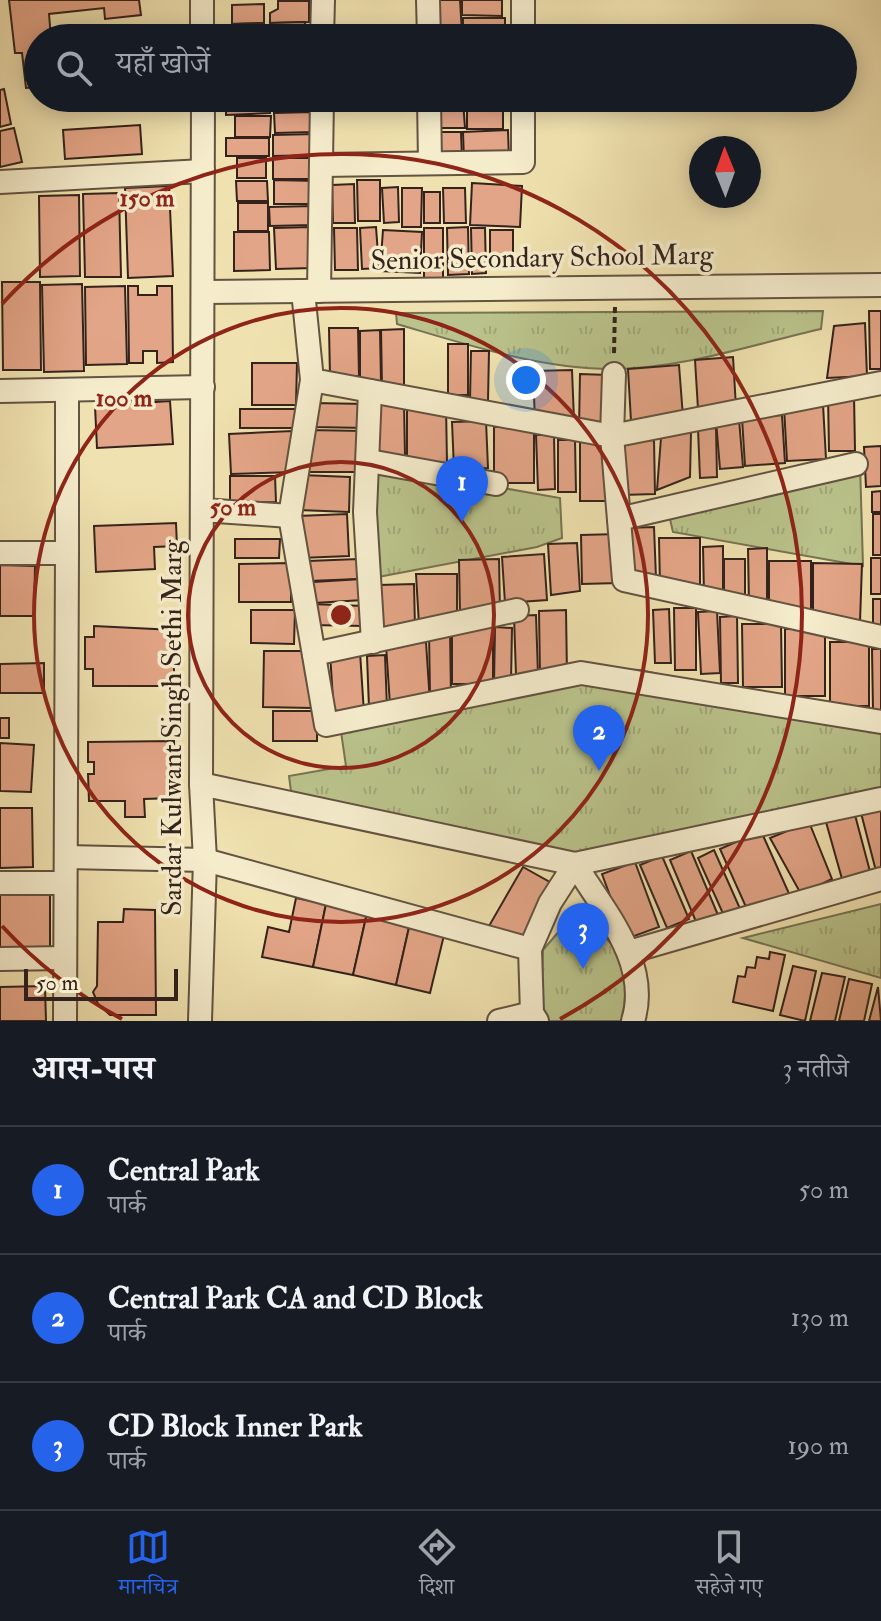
<!DOCTYPE html>
<html lang="hi">
<head>
<meta charset="utf-8">
<style>
  body { margin:0; font-family:"IM FELL Double Pica","Noto Serif Devanagari",serif; background:#242831; color:#f1f3f6 }
  .compass { position:absolute; left:689px; top:136px; width:72px; height:72px; border-radius:50%; background:#171b24; box-shadow:0 4px 20px #0003; rotate:359deg }
  .scale { position:absolute; left:24px; bottom:20px; width:154px; box-sizing:border-box; padding-left:8px; border:4px solid #34231c; border-top:0; font-size:22px; line-height:28px; white-space:nowrap; color:#34231c; -webkit-text-stroke:6px #f5eccc; paint-order:stroke }
  .you { position:absolute; left:526px; top:380px; width:28px; height:28px; margin:-20px; border:6px solid #fff; border-radius:50%; background:#1a73e8; box-shadow:0 0 0 12px #1a73e833 }
  .badge { display:grid; place-items:center; width:52px; height:52px; border-radius:50%; background:#2563eb; color:#fff; font-size:26px; font-weight:700 }
  .pin { position:absolute; translate:-50% -66px; filter:drop-shadow(0 2px 4px #0008) }
  .pin::after { content:''; position:absolute; top:42px; width:28px; height:24px; background:inherit; clip-path:polygon(0 0,100% 0,50% 100%) }
  .list { margin:0; padding:0; list-style:none }
  h2 { display:flex; justify-content:space-between; align-items:center; height:104px; margin:0; padding:0 32px; font-size:34px }
  h2 small { font-size:26px; font-weight:400; color:#9ea1a6 }
  .list li { display:grid; grid-template-columns:52px 1fr auto; gap:24px; align-items:center; box-sizing:border-box; height:128px; padding:0 32px; border-top:2px solid #363941 }
  .list b { display:block; font-size:30px; white-space:nowrap }
  .list p { margin:0; font-size:26px; white-space:nowrap; color:#9ea1a6 }
  .list em { font-size:26px; font-style:normal; color:#9ea1a6 }
  .icon { flex:none; width:44px; height:44px; fill:none; stroke:currentColor; stroke-width:2; stroke-linecap:round; stroke-linejoin:round }
  .map { position:relative; flex:none; width:881px; height:1021px; overflow:hidden }
  .search { position:absolute; background:#171b24; box-shadow:0 4px 20px #0003; left:24px; right:24px; top:24px; height:88px; display:flex; align-items:center; gap:20px; box-sizing:border-box; padding:0 28px; border-radius:44px; color:#9ea1a6; font-size:30px }
  .sheet { height:488px; background:#171b24 }
  nav { display:flex; justify-content:space-around; align-items:center; box-sizing:border-box; height:112px; border-top:2px solid #363941; background:#171b24; font-size:22px; color:#9ea1a6 }
  nav a { display:grid; justify-items:center; gap:4px }
  nav .on { color:#2563eb }
  .map>svg:first-child { display:block }
  .park { fill:url(#park-tufts); stroke:#777354; stroke-width:2 }
  .building { fill:#e3a587; stroke:#34231c; stroke-width:2 }
  .lines { fill:none; stroke-linecap:round; stroke-linejoin:round }
  .minor-casing { stroke:#635341; stroke-width:26 }
  .path { stroke:#34231c; stroke-width:4; stroke-dasharray:6 4; stroke-linecap:butt }
  .minor { stroke:#f5eccc; stroke-width:22 }
  .ring { fill:none; stroke:#8f2418; stroke-width:4 }
  .labels { text-anchor:middle; dominant-baseline:central; stroke-width:7; stroke-linejoin:round; paint-order:stroke }
  .street-label { font-size:28px; fill:#34231c; stroke:#f5eccc }
  .centre { fill:#8f2418; stroke:#f5eccc; stroke-width:4 }
  .ring-label { font-size:24px; text-anchor:middle; font-weight:bold; fill:#8f2418; stroke:#f5eccc; stroke-width:7; stroke-linejoin:round; paint-order:stroke }
</style>
</head>
<body>
<div class="map">
<svg width="881" height="1021" viewBox="0 0 881 1021">
  <defs>
    <pattern id="park-tufts" width="24" height="20" patternUnits="userSpaceOnUse" patternTransform="scale(2)"><rect width="24" height="20" fill="#bac38b"/><path d="M3 7l-1-3M5 7V3M7 7l1-3M15 17l-1-3M17 17v-4M19 17l1-3" fill="none" stroke="#a0a777"/></pattern>
  </defs>
  <rect width="100%" height="100%" fill="#f0e2b0"/>
  <filter id="stains"><feTurbulence type="fractalNoise" baseFrequency=".0025" numOctaves="4"/><feColorMatrix values="0 0 0 0 .2 0 0 0 0 .09 0 0 0 0 .02 0 0 0 .5 -.17"/></filter>
  <radialGradient id="worn" r=".72"><stop offset=".6" stop-color="#630" stop-opacity="0"/><stop offset="1" stop-color="#630" stop-opacity=".3"/></radialGradient>
  <g class="park">
    <path d="M823,311L821,329C754,344 682,369 612,369C540,369 465,344 397,324L396,313Z"/>
    <polygon points="860,463 863,566 673,532 669,515"/>
    <polygon points="372,465 560,498 562,538 537,547 378,577"/>
    <polygon points="578,668 641,670 881,726 881,796 574,868 292,799 289,776 346,766 340,725"/>
    <polygon points="881,904 881,978 743,938"/>
    <polygon points="579,908 624,958 626,1013 621,1021 549,1021 541,1011 543,950"/>
  </g>
  <g class="building">
    <polygon points="9,0 139,0 141,15 105,19 104,8 49,14 51,38 38,38 38,87 26,88 22,53 15,53"/>
    <polygon points="430,0 460,0 462,33 432,34"/>
    <polygon points="462,0 502,0 502,16 462,15"/>
    <polygon points="278,1 309,1 309,22 270,23 270,13 278,9"/>
    <polygon points="264,4 264,23 232,24 232,5"/>
    <rect x="463" y="18" width="42" height="20"/>
    <polygon points="305,22 305,38 271,38 270,23"/>
    <polygon points="264,23 265,38 233,38 232,24"/>
    <polygon points="4,89 11,124 0,127 0,90"/>
    <polygon points="226,98 269,98 270,113 226,115"/>
    <rect x="272" y="98" width="38" height="13"/>
    <rect x="466" y="98" width="39" height="9"/>
    <polygon points="463,100 465,128 435,128 434,103"/>
    <rect x="467" y="109" width="36" height="20"/>
    <polygon points="312,112 313,132 275,133 274,113"/>
    <polygon points="235,116 271,116 270,137 235,137"/>
    <polygon points="140,125 142,154 65,159 63,130"/>
    <polygon points="14,128 22,162 0,167 0,131"/>
    <polygon points="508,130 509,160 464,161 463,132"/>
    <polygon points="435,132 461,132 462,157 432,158"/>
    <polygon points="316,134 317,155 273,156 273,135"/>
    <rect x="226" y="138" width="43" height="18"/>
    <rect x="237" y="158" width="29" height="20"/>
    <rect x="273" y="158" width="43" height="21"/>
    <polygon points="274,180 317,181 317,204 274,204"/>
    <polygon points="357,180 380,180 380,221 358,221"/>
    <polygon points="236,181 267,181 268,201 237,201"/>
    <polygon points="472,183 522,186 520,227 470,225"/>
    <polygon points="354,184 355,223 333,223 332,185"/>
    <polygon points="169,186 173,276 128,278 125,188"/>
    <polygon points="398,187 399,222 384,223 382,188"/>
    <polygon points="402,188 422,188 421,227 402,227"/>
    <polygon points="443,188 465,188 466,223 444,223"/>
    <rect x="424" y="192" width="16" height="31"/>
    <polygon points="119,193 121,277 85,277 83,194"/>
    <polygon points="79,195 80,276 40,277 39,196"/>
    <rect x="238" y="203" width="30" height="28"/>
    <polygon points="313,206 313,225 270,226 269,207"/>
    <polygon points="311,227 313,268 276,269 274,228"/>
    <polygon points="376,227 379,268 362,269 360,228"/>
    <polygon points="468,227 469,274 448,275 447,228"/>
    <polygon points="334,228 357,228 358,270 335,270"/>
    <rect x="424" y="228" width="19" height="54"/>
    <polygon points="471,228 485,228 486,273 472,274"/>
    <polygon points="383,230 422,232 420,273 380,271"/>
    <rect x="490" y="230" width="23" height="35"/>
    <polygon points="234,232 269,232 270,270 234,271"/>
    <polygon points="2,282 40,282 41,370 3,370"/>
    <polygon points="82,284 84,371 44,372 42,285"/>
    <polygon points="125,286 127,364 86,365 85,287"/>
    <polygon points="128,286 138,286 138,295 157,295 157,286 172,286 173,362 157,363 157,351 143,351 143,363 129,363"/>
    <polygon points="869,311 881,311 881,369 870,369"/>
    <polygon points="865,323 867,376 827,378 834,326"/>
    <polygon points="329,328 358,328 359,376 330,376"/>
    <polygon points="404,329 404,387 382,388 381,330"/>
    <polygon points="380,330 381,382 360,382 360,331"/>
    <rect x="448" y="344" width="20" height="51"/>
    <polygon points="471,351 489,351 488,401 470,400"/>
    <polygon points="733,357 736,407 698,409 695,360"/>
    <polygon points="252,363 297,363 296,405 252,405"/>
    <polygon points="679,365 683,417 631,421 628,369"/>
    <polygon points="572,370 574,420 535,421 533,371"/>
    <polygon points="580,374 608,375 607,430 579,429"/>
    <polygon points="854,395 855,451 829,451 828,396"/>
    <polygon points="170,401 173,444 97,448 95,406"/>
    <polygon points="313,403 367,404 366,428 313,427"/>
    <polygon points="404,403 405,456 375,457 373,404"/>
    <polygon points="823,404 826,459 787,461 784,407"/>
    <polygon points="407,406 446,406 447,463 407,464"/>
    <rect x="240" y="409" width="57" height="19"/>
    <polygon points="782,415 785,463 745,466 742,418"/>
    <polygon points="739,419 743,467 720,469 716,421"/>
    <polygon points="486,421 488,468 454,469 452,422"/>
    <polygon points="515,425 534,427 534,483 494,483 494,427"/>
    <polygon points="716,428 717,477 700,478 698,429"/>
    <polygon points="307,430 365,431 365,472 306,472"/>
    <polygon points="292,431 294,472 231,474 229,434"/>
    <polygon points="691,432 690,477 657,490 661,438"/>
    <polygon points="536,435 554,435 555,489 538,490"/>
    <polygon points="558,440 575,440 576,492 558,492"/>
    <polygon points="654,440 655,494 622,495 621,441"/>
    <polygon points="580,442 608,442 607,501 580,501"/>
    <polygon points="881,446 881,486 866,487 864,447"/>
    <polygon points="301,475 350,477 349,512 299,510"/>
    <polygon points="230,476 275,476 276,502 230,503"/>
    <polygon points="881,491 881,512 872,512 872,492"/>
    <polygon points="347,514 349,556 300,558 298,516"/>
    <rect x="873" y="514" width="8" height="41"/>
    <polygon points="176,523 177,546 154,547 155,569 96,572 94,526"/>
    <polygon points="654,527 656,578 628,579 626,528"/>
    <polygon points="618,534 619,583 582,584 581,535"/>
    <polygon points="659,538 700,538 700,585 660,586"/>
    <polygon points="235,539 280,539 279,558 235,558"/>
    <polygon points="577,543 580,591 551,595 548,544"/>
    <polygon points="723,546 723,595 704,595 703,547"/>
    <polygon points="767,548 767,606 749,606 748,549"/>
    <polygon points="544,554 547,600 505,603 502,557"/>
    <rect x="871" y="558" width="10" height="36"/>
    <polygon points="358,559 358,579 309,581 308,561"/>
    <polygon points="499,559 500,612 460,613 459,560"/>
    <polygon points="724,559 745,559 745,601 724,602"/>
    <rect x="769" y="561" width="42" height="51"/>
    <polygon points="291,563 291,602 239,602 239,564"/>
    <polygon points="813,563 862,564 860,622 813,622"/>
    <polygon points="0,565 35,566 34,616 0,616"/>
    <polygon points="416,574 457,574 457,622 419,625"/>
    <polygon points="362,579 363,600 314,603 313,582"/>
    <polygon points="414,584 415,628 381,629 379,585"/>
    <rect x="873" y="599" width="8" height="32"/>
    <polygon points="311,604 364,606 364,626 310,625"/>
    <polygon points="674,608 696,608 696,670 675,670"/>
    <polygon points="669,609 671,663 655,663 653,610"/>
    <polygon points="251,610 295,610 294,644 251,643"/>
    <polygon points="566,610 567,675 540,676 539,611"/>
    <polygon points="717,611 720,673 701,674 698,612"/>
    <polygon points="536,615 538,675 516,676 514,616"/>
    <polygon points="737,616 738,683 721,683 720,617"/>
    <polygon points="742,624 781,624 782,687 743,687"/>
    <polygon points="94,626 174,630 174,686 93,686 93,669 85,669 85,637 94,637"/>
    <rect x="452" y="627" width="41" height="57"/>
    <polygon points="495,627 512,628 511,684 494,684"/>
    <rect x="785" y="629" width="40" height="67"/>
    <polygon points="450,630 451,696 430,696 429,631"/>
    <polygon points="426,642 430,703 390,705 386,645"/>
    <rect x="830" y="642" width="39" height="64"/>
    <polygon points="872,649 881,649 881,711 873,711"/>
    <polygon points="264,651 312,651 311,708 263,707"/>
    <polygon points="360,652 364,713 334,715 330,653"/>
    <polygon points="385,655 387,708 369,708 367,656"/>
    <polygon points="44,663 44,693 0,693 0,664"/>
    <rect x="273" y="711" width="44" height="30"/>
    <rect x="0" y="718" width="9" height="20"/>
    <polygon points="174,741 175,798 144,799 145,817 125,817 125,801 89,801 88,774 94,774 94,762 88,762 88,742"/>
    <polygon points="0,743 34,745 31,792 0,791"/>
    <polygon points="881,804 881,874 877,875 860,809"/>
    <polygon points="0,808 32,808 33,867 0,868"/>
    <polygon points="855,815 872,879 844,886 826,822"/>
    <polygon points="809,822 832,879 801,894 770,838"/>
    <polygon points="761,831 791,898 750,916 720,849"/>
    <polygon points="714,850 741,911 725,918 698,858"/>
    <polygon points="691,851 718,915 697,924 670,860"/>
    <polygon points="662,856 689,919 667,928 640,865"/>
    <polygon points="635,862 659,927 626,939 602,874"/>
    <polygon points="523,867 555,885 521,944 489,926"/>
    <rect x="0" y="887" width="50" height="62"/>
    <polygon points="296,898 326,904 313,967 262,957 268,927 289,932"/>
    <polygon points="326,904 367,913 353,975 313,967"/>
    <polygon points="124,909 155,910 156,1015 110,1015 98,1004 93,992 97,986 98,922 123,922"/>
    <polygon points="367,913 410,923 396,985 353,975"/>
    <polygon points="410,923 445,931 430,993 396,985"/>
    <polygon points="770,952 785,955 773,1011 733,1002 738,976 745,977 747,967 755,968 757,957 769,959"/>
    <polygon points="793,966 816,971 805,1021 780,1015"/>
    <polygon points="822,973 845,977 835,1021 810,1021"/>
    <polygon points="849,979 872,984 864,1021 839,1021"/>
    <polygon points="45,986 46,1021 0,1021 0,987"/>
    <polygon points="878,987 881,1021 869,1021"/>
  </g>
  <g class="lines">
    <defs>
      <g id="minor">
        <polyline points="202,0 202,38"/>
        <polyline points="428,0 429,38"/>
        <polyline points="322,38 323,0"/>
        <polyline points="523,38 523,0"/>
        <polyline points="429,98 430,163"/>
        <polyline points="321,165 523,162 523,98"/>
        <polyline points="0,182 203,171"/>
        <polyline points="303,291 312,380 612,436 881,383"/>
        <polyline points="319,291 322,98"/>
        <polyline points="204,292 881,285"/>
        <polyline points="614,374 612,436 624,580 881,637"/>
        <polyline points="0,391 203,387"/>
        <polyline points="370,391 365,512 373,642"/>
        <polyline points="369,461 496,484"/>
        <polyline points="202,510 290,516 312,380"/>
        <polyline points="290,516 326,725 581,673 881,722"/>
        <polyline points="619,519 856,464"/>
        <polyline points="0,553 67,553 67,390"/>
        <polyline points="314,654 517,610"/>
        <polyline points="201,784 575,864 881,799"/>
        <polyline points="66,857 205,860 530,949"/>
        <path d="M575,864C604,911 651,963 633,1021"/>
        <polyline points="0,883 65,883"/>
        <polyline points="629,952 881,879"/>
        <polyline points="0,959 65,958"/>
        <polyline points="65,1021 67,553"/>
        <polyline points="200,1021 205,860 201,784 203,98"/>
        <polyline points="499,1021 532,1013"/>
        <polyline points="537,1021 532,1013 530,949 550,903 575,864"/>
      </g>
    </defs>
    <use href="#minor" class="minor-casing"/>
    <polyline class="path" points="614,353 615,306"/>
    <use href="#minor" class="minor"/>
  </g>
  <g class="ring">
    <circle cx="341" cy="615" r="153"/>
    <circle cx="341" cy="615" r="307"/>
    <path d="M122 1019A460 460 0 0 1 2 926M2 304A460 460 0 1 1 560 1019"/>
  </g>
  <g class="labels">
    <g class="street-label">
      <text transform="translate(542 258) rotate(-1)">Senior Secondary School Marg</text>
      <text transform="translate(172 728) rotate(-90)">Sardar Kulwant Singh Sethi Marg</text>
    </g>
  </g>
  <circle cx="341" cy="615" r="12" class="centre"/>
  <g class="ring-label">
    <text x="147" y="206">150 m</text>
    <text x="124" y="406">100 m</text>
    <text x="233" y="515">50 m</text>
  </g>
  <rect width="100%" height="100%" filter="url(#stains)"/>
  <rect width="100%" height="100%" fill="url(#worn)"/>
</svg>
<svg class="compass" viewBox="-18 -18 36 36"><path d="M0-13l5 13h-10z" fill="#e53935"/><path d="M0 13l5-13h-10z" fill="#9ea1a6"/></svg>
<div class="scale">50 m</div>
<div class="you"></div>
<div class="pin badge" style="left:462px;top:522px">1</div>
<div class="pin badge" style="left:599px;top:771px">2</div>
<div class="pin badge" style="left:583px;top:969px">3</div>
<div class="search"><svg class="icon" aria-label="search" viewBox="0 0 24 24"><circle cx="10" cy="10" r="6"/><path d="M15 15l6 6"/></svg>यहाँ खोजें</div>
</div>
<section class="sheet">
<h2>आस-पास<small>3 नतीजे</small></h2>
<ul class="list">
<li><span class="badge">1</span><div><b>Central Park</b><p>पार्क</p></div><em>50 m</em></li>
<li><span class="badge">2</span><div><b>Central Park CA and CD Block</b><p>पार्क</p></div><em>130 m</em></li>
<li><span class="badge">3</span><div><b>CD Block Inner Park</b><p>पार्क</p></div><em>190 m</em></li>
</ul>
</section>
<nav>
<a class="on"><svg class="icon" aria-label="map" viewBox="0 0 24 24"><path d="M3 6l6-2 6 2 6-2v14l-6 2-6-2-6 2zM9 4v14M15 6v14"/></svg>मानचित्र</a>
<a><svg class="icon" aria-label="directions" viewBox="0 0 24 24"><path d="M12 3l9 9-9 9-9-9zM9 14v-3h6M13 9l2 2-2 2"/></svg>दिशा</a>
<a><svg class="icon" aria-label="saved" viewBox="0 0 24 24"><path d="M7 4h10v16l-5-4-5 4z"/></svg>सहेजे गए</a>
</nav>
</body>
</html>
